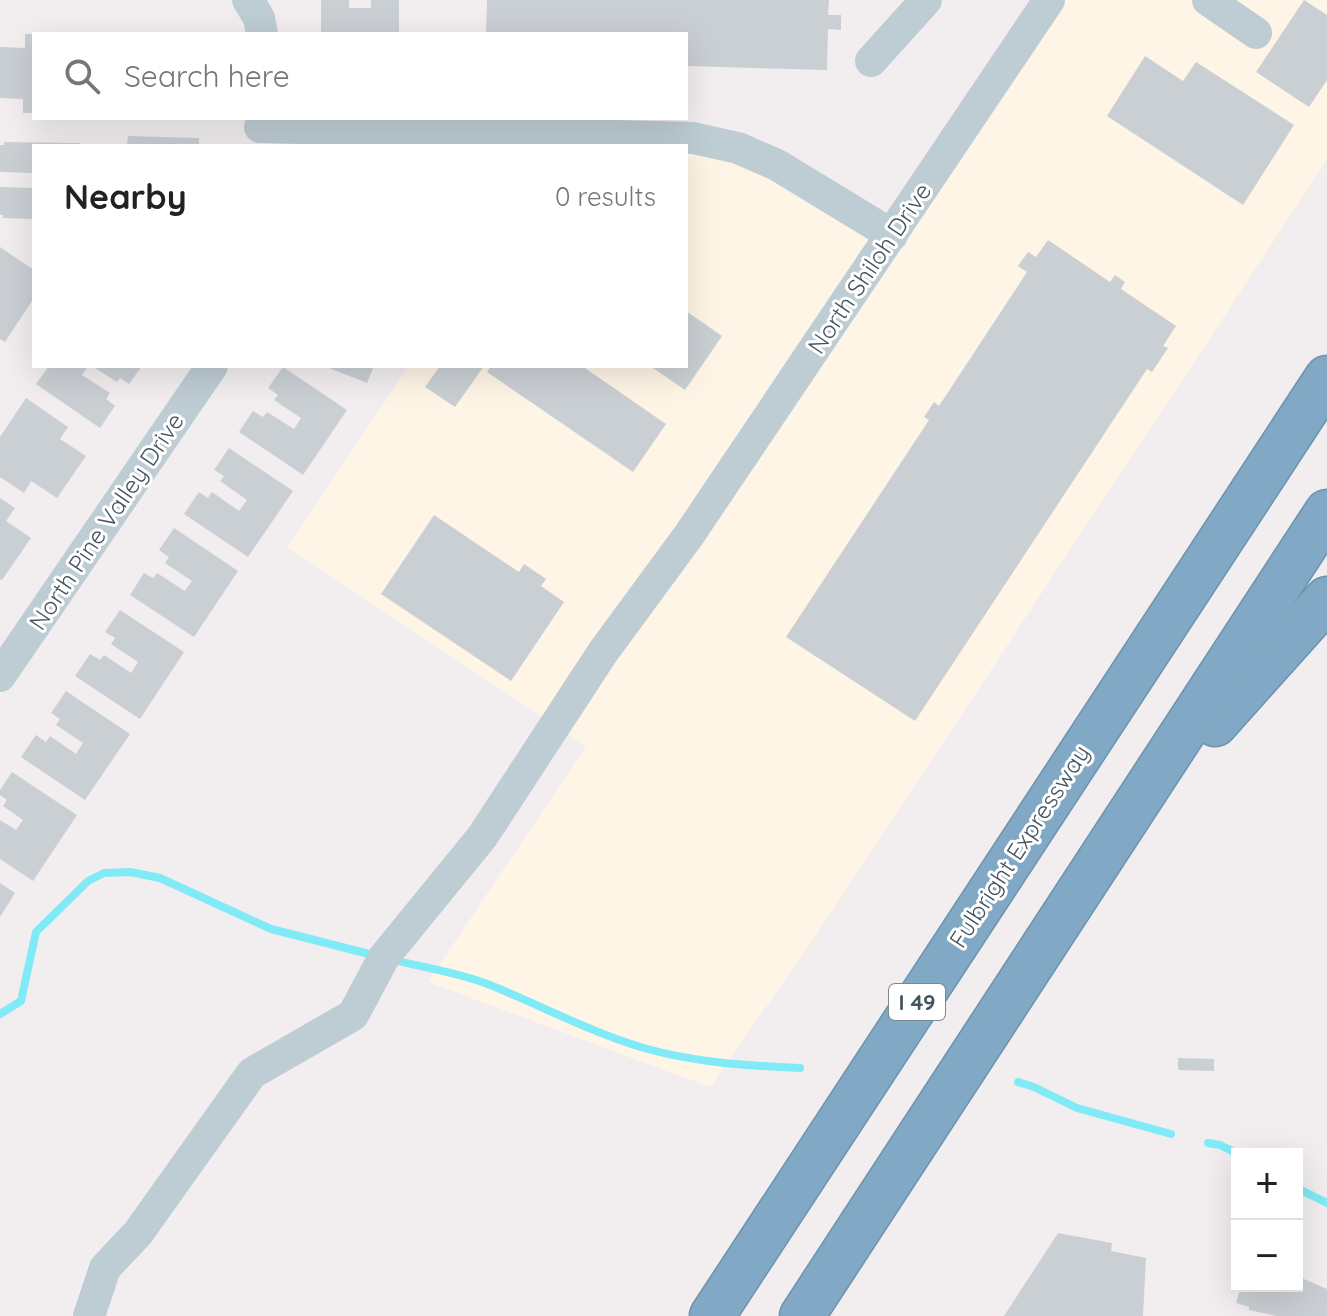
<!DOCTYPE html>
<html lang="en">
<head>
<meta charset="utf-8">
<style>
  body { margin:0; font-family:Quicksand,sans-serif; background:#f2f2f2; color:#222 }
  .controls { position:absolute; right:24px; bottom:24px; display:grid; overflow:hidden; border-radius:0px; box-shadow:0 8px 32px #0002 }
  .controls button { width:72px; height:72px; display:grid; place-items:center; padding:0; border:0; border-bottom:2px solid #e0e0e0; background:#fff; color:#222; font:40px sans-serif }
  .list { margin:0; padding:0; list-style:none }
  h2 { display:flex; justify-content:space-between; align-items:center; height:104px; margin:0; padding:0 32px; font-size:34px }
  h2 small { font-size:26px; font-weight:400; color:#767676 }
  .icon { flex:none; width:44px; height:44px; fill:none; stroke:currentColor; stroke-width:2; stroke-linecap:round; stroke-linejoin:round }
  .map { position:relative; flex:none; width:1327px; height:1316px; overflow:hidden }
  .search { position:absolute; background:#fff; box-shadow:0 8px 32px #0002; left:32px; top:32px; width:656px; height:88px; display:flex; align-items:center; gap:20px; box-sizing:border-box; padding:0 28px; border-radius:0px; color:#767676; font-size:30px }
  .panel { position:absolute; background:#fff; box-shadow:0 8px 32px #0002; left:32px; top:144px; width:656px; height:224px; border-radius:0px }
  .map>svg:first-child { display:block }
  .commercial { fill:#fef5e6 }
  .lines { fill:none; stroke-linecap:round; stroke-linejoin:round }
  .stream { stroke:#80eaf6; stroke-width:8 }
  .building { fill:#cacfd4 }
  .highway-casing { stroke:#6c93af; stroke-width:47 }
  .minor { stroke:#beccd3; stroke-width:32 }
  .highway { stroke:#81a8c4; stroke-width:44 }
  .labels { text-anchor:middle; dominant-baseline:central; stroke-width:6; stroke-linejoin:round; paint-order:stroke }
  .shield { fill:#fff; stroke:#7d888f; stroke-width:2 }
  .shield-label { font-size:22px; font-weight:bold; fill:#45555f }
  .street-label { font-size:24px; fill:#45555f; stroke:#fff }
</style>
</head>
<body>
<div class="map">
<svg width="1327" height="1316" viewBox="0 0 1327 1316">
  <rect width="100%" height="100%" fill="#f2eeef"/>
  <polygon class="commercial" points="1049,0 1327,0 1327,160 813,940 710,1087 428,982 586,746 287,547 409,366 686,366 686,146 693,138 891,234"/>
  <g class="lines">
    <g class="stream">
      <path d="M390,959C424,968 458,972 490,985C545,1007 597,1036 655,1051C703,1063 750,1066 800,1068"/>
      <polyline points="0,1014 21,1001 36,932 88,881 104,873 130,872 160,878 271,929 377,956"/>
      <polyline points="1018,1082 1034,1087 1077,1108 1171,1134"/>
      <polyline points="1208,1143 1220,1145 1238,1154"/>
      <polyline points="1297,1188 1327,1203"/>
    </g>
  </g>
  <g class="building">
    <polygon points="321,0 349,0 349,8 371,8 371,0 399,0 399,34 321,34"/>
    <polygon points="487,0 829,0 828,15 841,15 841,30 828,29 827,70 686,66 686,34 486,34"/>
    <polygon points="1304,0 1327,15 1327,80 1309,107 1256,72"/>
    <polygon points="25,34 34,34 34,113 23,113 23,99 0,98 0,47 25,48"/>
    <polygon points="1145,56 1183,81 1196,62 1294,125 1243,205 1107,116"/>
    <polygon points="128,136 199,138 199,146 127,146"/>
    <polygon points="4,142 80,143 79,146 34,146 34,173 0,172 0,145 4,145"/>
    <polygon points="0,187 34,188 34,219 3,218 3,215 0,215"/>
    <polygon points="1048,240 1110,282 1115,275 1125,282 1121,289 1176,326 1163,346 1168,348 1152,372 1147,369 915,721 786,637 929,420 924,417 934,402 939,406 1027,272 1018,266 1028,252 1036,257"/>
    <polygon points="0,247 34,270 34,298 5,342 0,339"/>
    <polygon points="686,311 722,336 685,390 650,366 686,366"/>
    <polygon points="49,366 88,366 82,375 110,393 106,399 115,406 100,428 36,384"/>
    <polygon points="92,366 142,366 129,384 120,378 117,382"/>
    <polygon points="324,366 374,366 367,383"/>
    <polygon points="440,366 484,366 455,407 425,387"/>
    <polygon points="491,366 582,366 666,424 633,472 487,372"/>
    <polygon points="283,367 347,410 303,475 239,432 253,411 263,417 267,412 294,429 301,418 274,400 278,395 268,388"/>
    <polygon points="26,398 68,427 60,439 86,456 57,498 31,481 24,493 0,477 0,437"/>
    <polygon points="229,448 293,491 248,557 184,514 199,492 208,498 212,492 239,511 247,500 220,481 224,476 214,470"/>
    <polygon points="0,498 15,508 6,521 31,538 2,580 0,579"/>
    <polygon points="434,515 519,572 524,564 546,579 541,586 564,602 511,681 381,594"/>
    <polygon points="174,528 238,571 194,637 130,595 144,573 153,578 157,573 185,591 192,581 165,563 169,557 159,550"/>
    <polygon points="120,610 184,652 140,719 75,676 90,654 100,660 104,655 131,673 138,662 111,644 115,638 105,632"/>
    <polygon points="66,691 130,734 85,800 21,757 36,735 46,742 50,736 76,754 83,743 56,725 60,719 51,713"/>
    <polygon points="12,772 77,815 33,881 0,859 0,820 16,830 23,820 3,806 7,800 0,795 0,790"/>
    <polygon points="0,883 15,893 0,917"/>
    <polygon points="1178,1058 1214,1059 1214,1071 1178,1070"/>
    <polygon points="1058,1233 1112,1243 1111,1251 1146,1258 1143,1316 1004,1316"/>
    <polygon points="1297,1276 1327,1289 1327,1316 1276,1316 1249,1310 1249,1307 1236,1303 1241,1286 1297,1286"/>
  </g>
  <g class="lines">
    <defs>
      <g id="highway">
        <polyline points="1215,724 1327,599"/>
        <polyline points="712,1316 1327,378"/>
        <polyline points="802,1316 1327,512"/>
      </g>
    </defs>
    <use href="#highway" class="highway-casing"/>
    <g class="minor">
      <polyline points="248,0 259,18 262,34"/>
      <polyline points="1208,0 1256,33"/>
      <polyline points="871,61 926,0"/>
      <polyline points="260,127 693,138 738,148 777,165 892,235"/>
      <polyline points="0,676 212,366"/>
      <polyline points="89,1316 105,1268 138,1233 252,1073 353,1015 384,957 482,837 603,652 689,535 1049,0"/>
    </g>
    <use href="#highway" class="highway"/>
  </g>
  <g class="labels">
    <rect class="shield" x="889" y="984" width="56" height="36" rx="6"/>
    <g class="shield-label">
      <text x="917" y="1002">I 49</text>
    </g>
    <g class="street-label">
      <text transform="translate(869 268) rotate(-56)">North Shiloh Drive</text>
      <text transform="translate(106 521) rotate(-56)">North Pine Valley Drive</text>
      <text transform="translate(1019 846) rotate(-57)">Fulbright Expressway</text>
    </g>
  </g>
</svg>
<div class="controls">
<button>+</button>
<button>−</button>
</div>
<div class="search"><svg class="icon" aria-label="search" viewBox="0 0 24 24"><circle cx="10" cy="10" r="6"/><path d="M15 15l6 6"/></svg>Search here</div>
<section class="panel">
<h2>Nearby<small>0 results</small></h2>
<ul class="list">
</ul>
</section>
</div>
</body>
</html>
